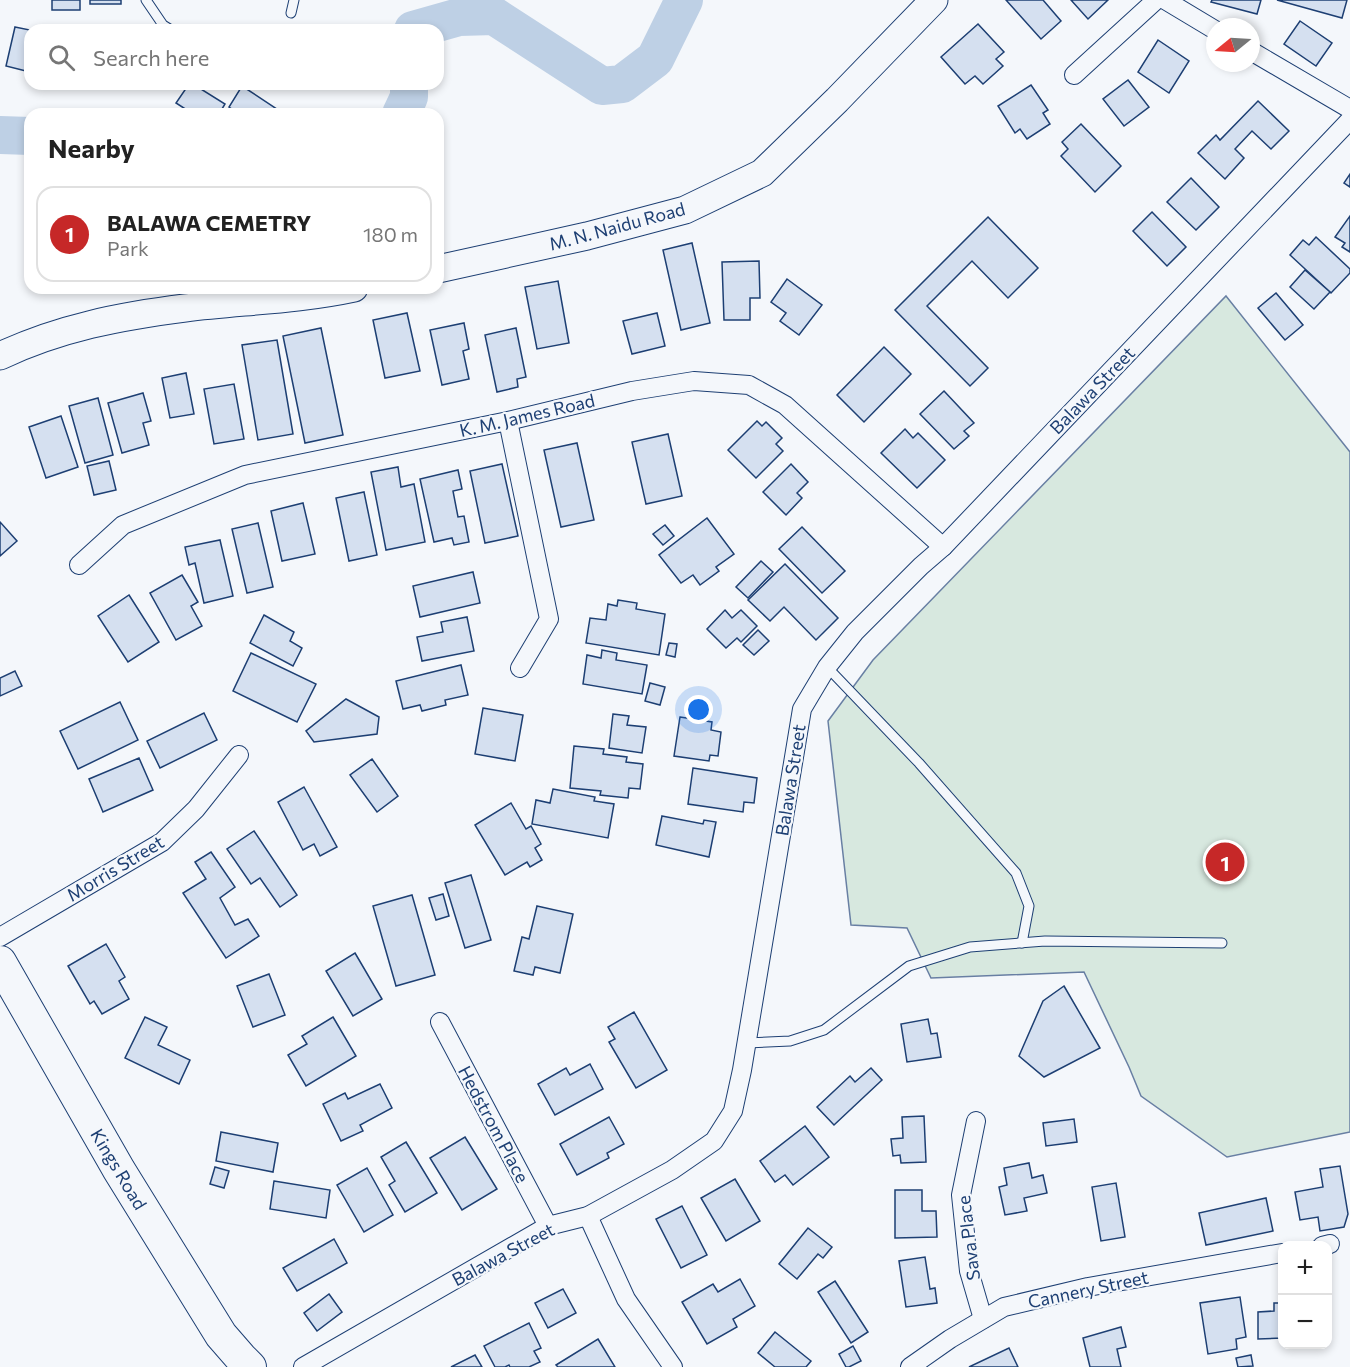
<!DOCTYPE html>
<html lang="en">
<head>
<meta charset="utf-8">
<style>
  body { margin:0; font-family:Commissioner,sans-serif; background:#f6f6f6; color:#222 }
  .controls { position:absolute; right:18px; bottom:18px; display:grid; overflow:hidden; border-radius:12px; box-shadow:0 3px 9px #0003 }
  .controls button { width:54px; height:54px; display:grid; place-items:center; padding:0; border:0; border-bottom:2px solid #e0e0e0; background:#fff; color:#222; font:30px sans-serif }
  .compass { position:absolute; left:1206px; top:18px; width:54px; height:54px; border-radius:50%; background:#fff; box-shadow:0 3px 9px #0003; rotate:252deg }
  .you { position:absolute; left:699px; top:710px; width:21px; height:21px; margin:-15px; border:4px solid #fff; border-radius:50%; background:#1a73e8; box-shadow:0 0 0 9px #1a73e833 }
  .badge { display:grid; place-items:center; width:39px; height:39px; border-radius:50%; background:#c62828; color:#fff; font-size:20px; font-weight:700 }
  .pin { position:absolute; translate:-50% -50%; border:3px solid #fff; box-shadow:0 2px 6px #0006 }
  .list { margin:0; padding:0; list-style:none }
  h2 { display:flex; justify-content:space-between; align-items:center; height:78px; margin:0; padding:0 24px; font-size:26px }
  h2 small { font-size:20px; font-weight:400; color:#767676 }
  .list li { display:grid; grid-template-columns:39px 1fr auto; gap:18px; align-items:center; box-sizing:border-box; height:96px; margin:0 12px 12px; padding:0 12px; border:2px solid #e0e0e0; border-radius:18px }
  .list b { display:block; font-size:22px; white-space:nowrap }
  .list p { margin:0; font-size:20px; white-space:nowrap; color:#767676 }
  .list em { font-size:20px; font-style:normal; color:#767676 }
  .icon { flex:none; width:33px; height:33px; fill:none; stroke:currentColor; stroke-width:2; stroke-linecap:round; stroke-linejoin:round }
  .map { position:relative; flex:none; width:1350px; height:1367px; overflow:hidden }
  .search { position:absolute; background:#fff; box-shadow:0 3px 9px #0003; left:24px; top:24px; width:420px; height:66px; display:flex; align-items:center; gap:15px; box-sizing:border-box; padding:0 21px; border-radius:18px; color:#767676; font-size:22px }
  .panel { position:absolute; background:#fff; box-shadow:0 3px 9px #0003; left:24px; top:108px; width:420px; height:186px; border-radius:18px }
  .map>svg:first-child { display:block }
  .green { fill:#d7e8df; stroke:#687fa3; stroke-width:1.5 }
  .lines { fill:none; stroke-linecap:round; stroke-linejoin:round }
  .river { stroke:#bed0e5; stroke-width:38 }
  .building { fill:#d5e0f0; stroke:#1d3f73; stroke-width:1.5 }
  .service-casing { stroke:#1d3f73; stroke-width:11 }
  .minor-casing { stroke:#1d3f73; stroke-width:20 }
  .secondary-casing { stroke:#1d3f73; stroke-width:29 }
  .trunk-casing { stroke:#1d3f73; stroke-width:34 }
  .service { stroke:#f4f7fb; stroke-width:9 }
  .minor { stroke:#f4f7fb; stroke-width:18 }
  .secondary { stroke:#f4f7fb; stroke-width:27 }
  .trunk { stroke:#f4f7fb; stroke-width:32 }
  .labels { text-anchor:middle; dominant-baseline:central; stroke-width:4.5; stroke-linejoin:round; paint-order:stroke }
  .street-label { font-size:18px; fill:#1d3f73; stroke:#f4f7fb }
</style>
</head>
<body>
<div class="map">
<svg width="1350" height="1367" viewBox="0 0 1350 1367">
  <rect width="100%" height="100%" fill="#f4f7fb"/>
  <polygon class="green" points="1226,296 1350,452 1350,1132 1227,1157 1141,1096 1129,1067 1084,972 931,978 907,928 851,925 828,721 873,660"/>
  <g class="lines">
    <g class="river">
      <polyline points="413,30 459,17 494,16 602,86 622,84 655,59 684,0"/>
      <polyline points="401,114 409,97 409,84"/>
      <polyline points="0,135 30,136"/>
    </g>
  </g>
  <g class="building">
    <rect x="52" y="0" width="28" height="10"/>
    <rect x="90" y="0" width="31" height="4"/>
    <polygon points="1006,0 1043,0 1061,21 1041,39"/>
    <polygon points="1071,0 1108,0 1088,19"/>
    <polygon points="1212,0 1261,0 1257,14 1211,2"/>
    <polygon points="1277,0 1347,0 1342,18"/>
    <polygon points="1300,21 1332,43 1316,66 1284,44"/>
    <polygon points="978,24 1004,52 996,59 1003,66 983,84 975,76 965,84 941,57"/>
    <polygon points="15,27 30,30 30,72 6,66"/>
    <polygon points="1158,40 1189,61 1169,93 1138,72"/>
    <polygon points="1128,80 1149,107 1124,126 1103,99"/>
    <polygon points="189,84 193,84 225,104 219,114 193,114 176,103"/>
    <polygon points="1031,85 1048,110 1043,113 1050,124 1027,139 1020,129 1015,133 998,106"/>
    <polygon points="242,86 283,113 282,114 239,114 229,107"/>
    <polygon points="1258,101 1289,131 1271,149 1252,131 1235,149 1244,158 1225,179 1198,153 1216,135 1220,140"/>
    <polygon points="1081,124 1121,166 1095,192 1061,156 1068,149 1062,142"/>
    <polygon points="1350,174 1350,187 1344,183"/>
    <polygon points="1191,178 1219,207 1196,230 1167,202"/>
    <polygon points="1152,212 1186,247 1167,266 1133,231"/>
    <polygon points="1350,216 1350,252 1342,247 1345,243 1335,237"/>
    <polygon points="988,217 1038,268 1008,298 972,261 927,306 988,368 970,386 895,310"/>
    <polygon points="1316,237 1350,269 1350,273 1331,293 1290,255 1303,240 1309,245"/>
    <polygon points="692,243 710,323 681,330 663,250"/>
    <polygon points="759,261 760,298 750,298 750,320 724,320 722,262"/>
    <polygon points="1305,270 1330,292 1314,309 1290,287"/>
    <polygon points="787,279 822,305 799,335 780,321 786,313 771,302"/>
    <polygon points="558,281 569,343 537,349 525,287"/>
    <polygon points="1276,293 1303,325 1285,340 1258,308"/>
    <polygon points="407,313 420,371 385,378 373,320"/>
    <polygon points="657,313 665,346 632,354 623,321"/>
    <polygon points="464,323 469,349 463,351 469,379 442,385 430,330"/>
    <polygon points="321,328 343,435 305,443 283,336"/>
    <polygon points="516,328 526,377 517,379 518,387 497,392 485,335"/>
    <polygon points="277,340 293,434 258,440 242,345"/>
    <polygon points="884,347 911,374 864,422 837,395"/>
    <polygon points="186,373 194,414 170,418 162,378"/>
    <polygon points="234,384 244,439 214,444 204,389"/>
    <polygon points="944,391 974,423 964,431 969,436 954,449 920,414"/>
    <polygon points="143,393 151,421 143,423 149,445 122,453 108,403"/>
    <polygon points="98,398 113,455 85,463 69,406"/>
    <polygon points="61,416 78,467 46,478 29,427"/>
    <polygon points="757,421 762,426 766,422 782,438 776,444 783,451 756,478 728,450"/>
    <polygon points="905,429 913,438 918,433 945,460 917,488 881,453"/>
    <polygon points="668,434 682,496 646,504 632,442"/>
    <polygon points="577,443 594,520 561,527 544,450"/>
    <polygon points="109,461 116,490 94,495 87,466"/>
    <polygon points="502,464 518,536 485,543 470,471"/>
    <polygon points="791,464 808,482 797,493 802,498 786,515 763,492"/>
    <polygon points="398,467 401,487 414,484 425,542 386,550 371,472"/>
    <polygon points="458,470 462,489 453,491 458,517 464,516 469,542 454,545 452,538 434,542 420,479"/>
    <polygon points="364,492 377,555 349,561 336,498"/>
    <polygon points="303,503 315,554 282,561 271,511"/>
    <polygon points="707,518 734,554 716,567 719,571 700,585 693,575 681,583 659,555"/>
    <polygon points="0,522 17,541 0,556"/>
    <polygon points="258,523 273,587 247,593 232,529"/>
    <polygon points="665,525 674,536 663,545 653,534"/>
    <polygon points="802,527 845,571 822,593 779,549"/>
    <polygon points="220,540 233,596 204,603 195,563 189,565 185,547"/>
    <polygon points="761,561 773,572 748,598 736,587"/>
    <polygon points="785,564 838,618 816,640 784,607 770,621 748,600"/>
    <polygon points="473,572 480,603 420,617 413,586"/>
    <polygon points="182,575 198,602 191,606 202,626 176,640 150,593"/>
    <polygon points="129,595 159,642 128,662 98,616"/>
    <polygon points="618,600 637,603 636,609 665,614 659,655 586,643 590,618 606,620 608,604 617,606"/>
    <polygon points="725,610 732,618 741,610 757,626 741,642 737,638 726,648 707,629"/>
    <polygon points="264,615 294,632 290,641 302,648 293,666 250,643"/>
    <polygon points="467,617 474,651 422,661 417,637 443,632 441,622"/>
    <polygon points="758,630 769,641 754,655 743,645"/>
    <polygon points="669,643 677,644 675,657 666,655"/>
    <polygon points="602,650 617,653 616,660 647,665 642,694 583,684 587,655 601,658"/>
    <polygon points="251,653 316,684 297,722 233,691"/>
    <polygon points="461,665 468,695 445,700 446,705 422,711 420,705 403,709 396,681"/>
    <polygon points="15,671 22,686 0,696 0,678"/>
    <polygon points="650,683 665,687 660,705 645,701"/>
    <polygon points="346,699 379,717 377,734 314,742 306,731"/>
    <polygon points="120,702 138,740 78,769 60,731"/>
    <polygon points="483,708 523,715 515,761 475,754"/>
    <polygon points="204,713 217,740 160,768 147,741"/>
    <polygon points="613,714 629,716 627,725 646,727 642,753 609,748"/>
    <polygon points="680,717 712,722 711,730 721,732 718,756 710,755 709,761 674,756"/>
    <polygon points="574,746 604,749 603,754 627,757 626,762 643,764 640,789 629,788 628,798 600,795 601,791 570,788"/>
    <polygon points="139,758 153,790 103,812 89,779"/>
    <polygon points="372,759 398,796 377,812 350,775"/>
    <polygon points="693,768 757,778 754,803 744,802 743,812 688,804"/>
    <polygon points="304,787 337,847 320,856 314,844 303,850 278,802"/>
    <polygon points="553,789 595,797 594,801 614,804 608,838 532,824 536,800 550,803"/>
    <polygon points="511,803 526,829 531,826 541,844 535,848 542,860 530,867 527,862 505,875 475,825"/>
    <polygon points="662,816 703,824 704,820 716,822 709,857 656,845"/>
    <polygon points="254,831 297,895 280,907 260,878 251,884 227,849"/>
    <polygon points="211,852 235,887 220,898 235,925 248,919 259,936 226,958 183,893 206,879 195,862"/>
    <polygon points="471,875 491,940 465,948 445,883"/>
    <polygon points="443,894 449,916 436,920 429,898"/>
    <polygon points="412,895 435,975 396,986 373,906"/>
    <polygon points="537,906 573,914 560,973 535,967 533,975 514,971 522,937 529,939"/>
    <polygon points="106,944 125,977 119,981 129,999 102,1014 94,1001 90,1004 68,966"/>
    <polygon points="355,953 382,999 353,1016 326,971"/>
    <polygon points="269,974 285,1015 253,1027 237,986"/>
    <polygon points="1064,986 1100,1048 1044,1077 1019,1056 1043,1001"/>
    <polygon points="634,1012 667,1070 636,1088 609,1042 615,1039 608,1027"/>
    <polygon points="145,1017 167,1027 158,1045 190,1060 179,1084 125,1058"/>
    <polygon points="333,1017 356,1056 306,1086 288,1055 307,1044 302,1036"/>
    <polygon points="928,1019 931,1034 937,1033 941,1057 907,1062 901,1024"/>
    <polygon points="590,1064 603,1089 555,1115 538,1084 566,1068 570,1075"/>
    <polygon points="871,1068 882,1080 834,1125 817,1107 850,1076 855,1082"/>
    <polygon points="380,1084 392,1108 360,1125 363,1131 341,1141 323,1104 345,1093 348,1099"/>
    <polygon points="924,1116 926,1162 901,1163 900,1155 893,1156 891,1139 903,1138 902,1117"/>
    <polygon points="609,1117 624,1144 607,1153 609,1158 577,1175 560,1144"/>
    <polygon points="1074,1119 1077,1142 1046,1146 1043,1123"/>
    <polygon points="805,1126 829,1157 793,1185 785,1175 775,1182 760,1161"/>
    <polygon points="221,1132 278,1143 273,1172 216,1161"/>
    <polygon points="465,1137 497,1189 462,1210 430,1158"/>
    <polygon points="406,1142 437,1193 405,1212 389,1185 395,1181 381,1157"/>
    <polygon points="1029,1163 1032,1178 1043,1175 1047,1193 1024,1198 1027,1211 1005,1215 999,1187 1007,1185 1004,1168"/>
    <polygon points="1340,1166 1348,1214 1344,1227 1320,1231 1318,1217 1300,1220 1295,1192 1323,1187 1320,1169"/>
    <polygon points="215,1167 229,1171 224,1188 210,1184"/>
    <polygon points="367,1168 393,1215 364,1232 337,1185"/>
    <polygon points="735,1179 760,1221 726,1241 701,1198"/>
    <polygon points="274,1181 330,1190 326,1218 270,1209"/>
    <polygon points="1116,1183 1125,1237 1101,1241 1092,1187"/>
    <polygon points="895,1190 922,1190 922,1211 936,1211 937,1237 895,1238"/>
    <polygon points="1266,1198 1273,1231 1206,1245 1199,1213"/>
    <polygon points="682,1206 707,1255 681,1268 656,1219"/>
    <polygon points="808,1228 832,1247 823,1258 818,1254 797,1279 779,1264"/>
    <polygon points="334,1239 347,1263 297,1291 283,1268"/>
    <polygon points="925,1257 930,1289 935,1288 937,1303 906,1307 899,1261"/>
    <polygon points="740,1279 755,1306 733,1319 737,1327 707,1344 682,1302 713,1284 718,1292"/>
    <polygon points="835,1281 868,1332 851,1343 818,1292"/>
    <polygon points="563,1289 576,1313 548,1328 535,1303"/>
    <polygon points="329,1294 342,1312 317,1331 304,1313"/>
    <polygon points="1240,1297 1246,1337 1236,1339 1237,1349 1208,1354 1200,1303"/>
    <polygon points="1274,1303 1282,1303 1282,1338 1258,1339 1258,1312 1274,1311"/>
    <polygon points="529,1323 541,1348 534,1351 540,1362 529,1367 510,1367 509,1365 505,1367 495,1367 484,1346"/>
    <polygon points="1121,1327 1126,1347 1117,1349 1121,1367 1090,1367 1083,1338"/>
    <polygon points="775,1332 811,1361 806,1367 775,1367 758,1353"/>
    <polygon points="598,1339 615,1367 558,1367 556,1365"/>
    <polygon points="853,1346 861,1361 849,1367 846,1367 839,1354"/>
    <polygon points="1009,1348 1018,1367 969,1367"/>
    <polygon points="475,1355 482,1367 451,1367"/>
    <polygon points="1251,1355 1253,1366 1238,1367 1236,1358"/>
  </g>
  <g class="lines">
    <defs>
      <g id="service">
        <polyline points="146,0 163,25 171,30"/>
        <polyline points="291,13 294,0"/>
        <polyline points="827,667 919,763 1016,873 1029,906 1022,943"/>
        <polyline points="747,1043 790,1041 824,1030 909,966 970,947 1045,941 1222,943"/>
      </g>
      <g id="minor">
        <polyline points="1165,0 1215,30"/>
        <polyline points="1251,51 1350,109"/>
        <polyline points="1074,75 1156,0"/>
        <polyline points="508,421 549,619 520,668"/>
        <polyline points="79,565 123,525 245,475 508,421 632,391 694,381 749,385 785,405 943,547"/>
        <polyline points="0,937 162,842 196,809 239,755"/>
        <polyline points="440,1022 548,1226"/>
        <polyline points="976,1121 961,1195 969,1271 983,1319"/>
        <polyline points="588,1216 626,1299 673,1367"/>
        <polyline points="1322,1246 1330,1244"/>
        <polyline points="303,1367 548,1226 588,1216 672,1170 714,1141 733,1111 742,1070 802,709 827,667 855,632 921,566 943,547 1350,120"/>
        <polyline points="910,1367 950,1339 1004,1307 1088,1287 1282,1253"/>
      </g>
      <g id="secondary">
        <polyline points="438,269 587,236 685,210 762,173 837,100 934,0"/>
        <path d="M0,356C59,328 121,316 185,308C242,301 298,300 354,288"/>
      </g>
      <polyline id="trunk" points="0,962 119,1170 221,1335 241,1358 250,1367"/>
    </defs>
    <use href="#service" class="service-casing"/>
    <use href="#minor" class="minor-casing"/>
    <use href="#secondary" class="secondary-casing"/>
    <use href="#trunk" class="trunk-casing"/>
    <use href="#service" class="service"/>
    <use href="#minor" class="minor"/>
    <use href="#secondary" class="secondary"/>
    <use href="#trunk" class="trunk"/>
  </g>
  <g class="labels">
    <g class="street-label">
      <text transform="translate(617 226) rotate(-15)">M. N. Naidu Road</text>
      <text transform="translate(1092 390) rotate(-46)">Balawa Street</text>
      <text transform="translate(527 415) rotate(-13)">K. M. James Road</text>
      <text transform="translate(790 780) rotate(-81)">Balawa Street</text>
      <text transform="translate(115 868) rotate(-31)">Morris Street</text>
      <text transform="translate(494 1124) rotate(62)">Hedstrom Place</text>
      <text transform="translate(119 1169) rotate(59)">Kings Road</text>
      <text transform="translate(968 1238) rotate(-97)">Sava Place</text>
      <text transform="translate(503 1254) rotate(-28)">Balawa Street</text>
      <text transform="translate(1088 1289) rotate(-12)">Cannery Street</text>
    </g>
  </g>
</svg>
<div class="controls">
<button>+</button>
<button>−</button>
</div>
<svg class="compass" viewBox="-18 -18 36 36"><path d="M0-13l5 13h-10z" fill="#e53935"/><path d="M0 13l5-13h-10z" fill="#767676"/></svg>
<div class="you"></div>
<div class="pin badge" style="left:1225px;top:862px">1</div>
<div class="search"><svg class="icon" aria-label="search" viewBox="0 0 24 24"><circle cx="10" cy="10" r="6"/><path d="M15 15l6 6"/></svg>Search here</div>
<section class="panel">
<h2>Nearby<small></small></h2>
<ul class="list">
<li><span class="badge">1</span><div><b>BALAWA CEMETRY</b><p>Park</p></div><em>180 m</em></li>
</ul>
</section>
</div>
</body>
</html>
